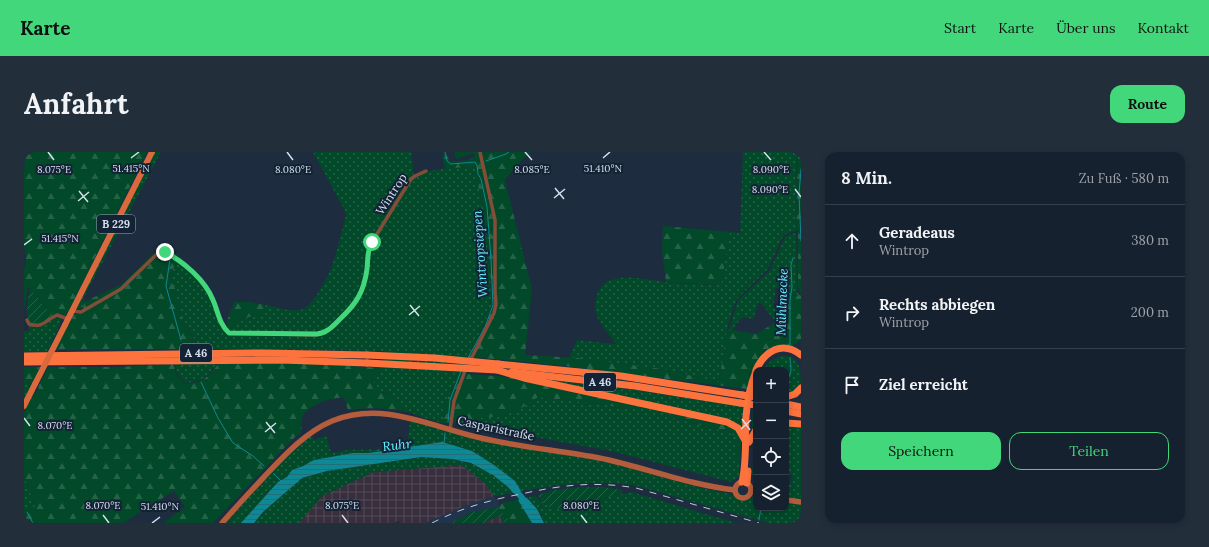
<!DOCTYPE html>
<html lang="de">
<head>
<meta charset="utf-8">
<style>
  body { margin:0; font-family:Lora,serif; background:#232e3b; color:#f1f3f6 }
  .controls { position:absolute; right:12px; bottom:12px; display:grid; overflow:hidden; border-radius:8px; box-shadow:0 2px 6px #0003 }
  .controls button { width:36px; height:36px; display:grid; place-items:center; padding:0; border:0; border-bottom:1px solid #353e4b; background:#16212f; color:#f1f3f6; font:20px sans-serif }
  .stop { position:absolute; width:12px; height:12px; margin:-9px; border:3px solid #43d77b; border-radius:50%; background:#fff }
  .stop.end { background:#43d77b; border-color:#fff; box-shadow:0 1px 4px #0008 }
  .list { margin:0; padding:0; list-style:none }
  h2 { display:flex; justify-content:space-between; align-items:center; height:52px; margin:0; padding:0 16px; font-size:17px }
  h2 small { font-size:13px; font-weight:400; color:#9ea3aa }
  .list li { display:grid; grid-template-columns:26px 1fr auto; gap:12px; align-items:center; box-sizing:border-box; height:72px; padding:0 16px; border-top:1px solid #353e4b }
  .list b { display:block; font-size:15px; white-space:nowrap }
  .list p { margin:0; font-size:13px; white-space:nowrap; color:#9ea3aa }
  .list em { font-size:13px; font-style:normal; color:#9ea3aa }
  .actions { display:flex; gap:8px; padding:12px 16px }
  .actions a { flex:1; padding:9px 0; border:1px solid #43d77b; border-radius:12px; text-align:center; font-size:14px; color:#43d77b }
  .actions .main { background:#43d77b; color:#111 }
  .icon { flex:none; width:22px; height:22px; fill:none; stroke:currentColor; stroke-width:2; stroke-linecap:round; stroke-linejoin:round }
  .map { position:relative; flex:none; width:777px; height:371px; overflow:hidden; border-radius:12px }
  header { display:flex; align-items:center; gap:24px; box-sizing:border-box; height:56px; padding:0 20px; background:#43d77b; color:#111 }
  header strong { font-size:19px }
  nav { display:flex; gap:22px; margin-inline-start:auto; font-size:14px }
  .intro { display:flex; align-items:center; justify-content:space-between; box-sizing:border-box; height:96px; padding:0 24px }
  h1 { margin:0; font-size:28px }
  .button { padding:10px 18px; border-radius:12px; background:#43d77b; color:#111; font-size:14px; font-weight:700 }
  main { display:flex; gap:24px; padding:0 24px }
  aside { flex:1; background:#16212f; border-radius:12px; box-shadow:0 2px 6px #0003 }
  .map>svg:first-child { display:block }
  .built { fill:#21344d }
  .industrial { fill:url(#industrial-grid) }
  .grass { fill:url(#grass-dots) }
  .forest { fill:url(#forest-firs) }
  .park { fill:#014929 }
  .garden { fill:url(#garden-furrows) }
  .water { fill:url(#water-rules) }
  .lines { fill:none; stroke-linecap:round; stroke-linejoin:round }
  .stream { stroke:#0f8896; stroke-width:1 }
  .river { stroke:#0f8896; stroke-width:6 }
  .minor { stroke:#844d39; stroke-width:3.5 }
  .secondary { stroke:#b45d3d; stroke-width:5.5 }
  .primary { stroke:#da693e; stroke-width:6 }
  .motorway { stroke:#fc733e; stroke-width:7 }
  .rail { stroke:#bfcad8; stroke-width:1; stroke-dasharray:7 7; stroke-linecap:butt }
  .primary-bridge { stroke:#da693e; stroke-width:6 }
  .motorway-bridge { stroke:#fc733e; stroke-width:7 }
  .route { stroke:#43d77b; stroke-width:5 }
  .ticks { fill:none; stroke:#d5dfec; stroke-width:1.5 }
  .labels { text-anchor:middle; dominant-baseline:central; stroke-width:4; stroke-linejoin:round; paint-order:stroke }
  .shield { fill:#132235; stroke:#9ba6b5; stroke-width:1 }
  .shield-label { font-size:11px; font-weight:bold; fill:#d5dfec }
  .street-label { font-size:12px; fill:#d5dfec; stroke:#132235 }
  .water-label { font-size:13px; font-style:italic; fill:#64ecff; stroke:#132235 }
  .ticks-label { font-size:10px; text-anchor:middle; fill:#d5dfec; stroke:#132235; stroke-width:4; stroke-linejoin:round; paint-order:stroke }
</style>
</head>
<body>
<header>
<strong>Karte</strong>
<nav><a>Start</a><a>Karte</a><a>Über uns</a><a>Kontakt</a></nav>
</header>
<div class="intro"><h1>Anfahrt</h1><a class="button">Route</a></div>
<main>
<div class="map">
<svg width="777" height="371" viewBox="0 0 777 371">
  <defs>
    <pattern id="industrial-grid" width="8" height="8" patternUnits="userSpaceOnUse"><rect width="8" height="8" fill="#382e3d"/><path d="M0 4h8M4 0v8" fill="none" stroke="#544c59"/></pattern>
    <pattern id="grass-dots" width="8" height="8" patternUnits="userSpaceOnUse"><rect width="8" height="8" fill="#014929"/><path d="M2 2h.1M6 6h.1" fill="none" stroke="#256348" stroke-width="1.8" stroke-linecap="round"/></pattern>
    <pattern id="forest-firs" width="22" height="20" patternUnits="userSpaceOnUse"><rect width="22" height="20" fill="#014929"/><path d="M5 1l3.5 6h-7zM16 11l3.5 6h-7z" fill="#256348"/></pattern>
    <pattern id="garden-furrows" width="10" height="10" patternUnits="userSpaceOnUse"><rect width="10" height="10" fill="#014929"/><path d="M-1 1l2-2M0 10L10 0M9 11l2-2" fill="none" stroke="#256348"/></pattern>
    <pattern id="water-rules" width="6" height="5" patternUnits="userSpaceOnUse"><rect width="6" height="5" fill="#0f8896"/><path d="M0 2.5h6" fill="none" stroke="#20707a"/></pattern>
  </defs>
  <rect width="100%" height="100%" fill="#1d2c3f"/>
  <polygon class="built" points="470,344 476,352 474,355 448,360 427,371 401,371 441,354"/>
  <g class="industrial">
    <polygon points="438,313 463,333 470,344 441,354 401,371 376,371 374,369 370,371 275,371 298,344 349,320"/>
    <polygon points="475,364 480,371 459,371"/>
  </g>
  <g class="grass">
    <polygon points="131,0 137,0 60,145 59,156 52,157 52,156"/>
    <path d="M289,0H387L390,22L385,27L344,94L337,137L330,152L302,177L305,180L330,156L340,138L346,94L387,28C403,15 431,16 451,14L463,88L468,153L467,157L419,256L421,264L418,271C409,268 397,266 388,261C379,257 375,246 365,241C358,239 352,242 348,235C352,223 361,213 361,199L176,197L158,166L146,124L153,109C163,117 174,126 182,137C190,149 196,167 201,180L224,165L241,163L239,160L242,153C252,155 265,160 276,158C289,156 305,123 309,111C314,95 318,79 322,63L321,59Z"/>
    <path d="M719,0H773L772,79L761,82L758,86L744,117L713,147L710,154L703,177L695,230L638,217L545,206L553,188L592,192C586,184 574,170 572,161C570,155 571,150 573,143C582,116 621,128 641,130C660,132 678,132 697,133L706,80L716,81Z"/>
    <polygon points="772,81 773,138 775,143 765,144 765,137 752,136 749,155 751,157 752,170 735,149 729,167 718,165 708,178 705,178 714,148 746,118 752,105 761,85 764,83"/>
    <path d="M32,165L37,166L36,173L23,200H0V179H5V172C15,177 23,172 32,165Z"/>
    <path d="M757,204C760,204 764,204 767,205C776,208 777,222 777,230C775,236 768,240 762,242V218H740C744,210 749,207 757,204Z"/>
    <path d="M193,211C184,225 179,229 162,231C154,226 152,221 151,212Z"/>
    <polygon points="517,227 619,239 719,255 719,280"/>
    <polygon points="0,230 8,231 0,247"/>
    <polygon points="514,245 577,252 607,258 607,252 647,260 646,265 704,280 711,284 712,306 716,307 715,324 707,330 587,299 433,271 438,268 476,264 493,259"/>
    <polygon points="729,257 732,258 732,276 727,282"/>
    <path d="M386,269L425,279L586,311L678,336L707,342L714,347L722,348L729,345L732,346V356H762V351L777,352V371H744L613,334C573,327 536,333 497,339L491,329L459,307L329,301L290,308L279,314L268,318L263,325L254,330L217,371H202C229,341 255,310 287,284L291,288L302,283L307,301C313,300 320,298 326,298C343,297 370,299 384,289Z"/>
    <polygon points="762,273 777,274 777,348 762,346 762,332 766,333 768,323 762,321"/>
    <polygon points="732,283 732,329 728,323"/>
    <path d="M397,305C434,307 464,309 489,341L470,344L463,333L438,313L349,320L298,344L275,371H230L239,360L278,326L303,319Z"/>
    <polygon points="0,323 11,355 0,360"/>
    <path d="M607,340L621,344L712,371H521L513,356L504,345L511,344C518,352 526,355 537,357Z"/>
  </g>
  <g class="forest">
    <polygon points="1,0 123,0 43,162 41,163 35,162 28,164 6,136 4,135 0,158 0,118 2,109 0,91 0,21"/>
    <path d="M450,0H507L492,14L481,28L508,137L501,203L554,206L638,217L695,230L703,177L732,182L752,170L751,157H761L765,144L777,143L774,134V78L772,79L774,0H777V188C763,199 764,193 748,196C733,199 726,225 723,237L541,214L450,205L442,222L486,225L607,252V258L577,252L514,245L493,259L476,264L438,268L433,271H418L421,264L419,256L469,155L463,88L451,14L421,17L418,3L422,2L426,9C434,9 444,10 451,4Z"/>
    <polygon points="639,74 706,80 697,133 642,130 638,99"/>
    <polygon points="141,96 149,99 167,115 165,116 153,109 146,124 150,133 158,166 175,197 31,198 49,163 59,158 60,150 98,132 131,100"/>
    <polygon points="210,150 226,150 242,153 240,160 242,163 224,165 205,178 201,175 204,174 203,169"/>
    <path d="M150,212C151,222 154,227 162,232C179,230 184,226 194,212H293L357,216L348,235C352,242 359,239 366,242C375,247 380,256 388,261C363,256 350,255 324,258L320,246C309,244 283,254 279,264C277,269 277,275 278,280L271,285L189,371H139L161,355L150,339L99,371H0V360L11,355L0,323V260L10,241L14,239L15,233L24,215H94Z"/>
    <polygon points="0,215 16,215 8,231 0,230"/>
    <polygon points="647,260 711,276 717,288 716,307 712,306 711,284 704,280 646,265"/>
    <polygon points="504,345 513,356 521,371 513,357 507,368 508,371 487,371 474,355 479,351"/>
  </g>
  <polygon class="park" points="430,0 450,0 450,1 432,7"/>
  <g class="garden">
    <path d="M6,136L28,164C21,170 15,174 6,171C0,160 4,147 6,136Z"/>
    <polygon points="558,335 578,335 598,338 598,342 537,357 525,355 518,350 514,343 530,338"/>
    <polygon points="474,355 487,371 480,371 475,364 459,371 427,371 448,360"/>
  </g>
  <g class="water">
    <polygon points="418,290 448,299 470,313 491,329 497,339 489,341 484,335 469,323 447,311 428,307 397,305 303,319 278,326 239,360 230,371 217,371 254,330 263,325 268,318 279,314 290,308 329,301 345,301"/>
    <polygon points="503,346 513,357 520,371 508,371 494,348"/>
  </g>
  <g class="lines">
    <g class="stream">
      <polyline points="421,0 423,9 427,12 451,10 453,13 454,22 457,27 463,55 467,107 469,153 461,175 444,206"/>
      <polyline points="462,9 482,2 485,0"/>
      <polyline points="777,17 775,42 777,89"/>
      <polyline points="146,107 142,134 157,188"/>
      <polyline points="766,194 766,148 768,135 767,113 769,106"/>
      <path d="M762,228C769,223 767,215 766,207"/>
      <polyline points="177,230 194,266 209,291 229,304 240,314"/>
      <polyline points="424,270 426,248 437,219"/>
      <polyline points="420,291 421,281"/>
      <polyline points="250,322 257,329"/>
      <polyline points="3,360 9,371"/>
      <polyline points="735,368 737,356"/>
    </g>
    <polyline class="river" points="489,335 503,352"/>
    <g class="minor">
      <path d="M48,159L57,160L97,137L132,103L141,100C160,110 181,128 189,148C194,159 195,172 205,181L291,183L296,182L305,178L329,155L337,141L343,119L345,95L387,27L391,24L402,19"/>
      <path d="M3,168L5,172C19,177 23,167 33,163L44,167"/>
      <polyline points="446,209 470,161 472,152 471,140 471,68 456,0"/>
      <polyline points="426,278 430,249 442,216"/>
    </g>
    <g class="secondary">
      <circle cx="719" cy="338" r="8"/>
      <polyline points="762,348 777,350"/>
      <path d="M198,371C211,356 225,341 239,326C259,305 280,281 308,269C359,248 407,275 457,286C499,296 543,299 585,308C627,318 668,333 711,338"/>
    </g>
    <g class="primary">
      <polyline points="41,173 128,0"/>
      <polyline points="0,254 11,232"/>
    </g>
    <g class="motorway">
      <polyline points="0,204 240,201 343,203"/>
      <polyline points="0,210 258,208 343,211"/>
      <polyline points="474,212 597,224 718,243"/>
      <polyline points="473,218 500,226 703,270 714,276 722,290"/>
      <path d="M732,218C741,199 758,188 777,203"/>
      <polyline points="488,220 611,234 716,251"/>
      <polyline points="762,245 771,242 777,236"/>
      <polyline points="762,252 777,255"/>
      <polyline points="762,259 777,262"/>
      <polyline points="762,271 777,272"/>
      <polyline points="725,290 732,278"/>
      <path d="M718,330C723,309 721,287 722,265C723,249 726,234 732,219"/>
      <polyline points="723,331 724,319"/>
    </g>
    <path class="rail" d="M408,371C437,356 466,348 497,342C538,333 570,329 612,336L735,371"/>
    <polyline class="primary-bridge" points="11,232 41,173"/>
    <g class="motorway-bridge">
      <polyline points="343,203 411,206 474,212"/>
      <polyline points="343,211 473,218"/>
      <polyline points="718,243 732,245"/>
      <polyline points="716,251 732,253"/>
    </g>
  </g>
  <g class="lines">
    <path class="route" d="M141,100C160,110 181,128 189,148C194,159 195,172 205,181L293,182C303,181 309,174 316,167C332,152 340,140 343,117C344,108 343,98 348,90"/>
  </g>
  <path class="ticks" d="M24,0L30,8M263,0L269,8M501,0L508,8M740,0L747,8M107,6L115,0M579,6L586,0M531,36L540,47M771,37L777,45M55,39L64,50M530,46L541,37M54,49L65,40M0,93L8,87M386,153L395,164M385,163L396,154M0,266L6,274M718,267L726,278M242,270L251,281M717,277L727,268M241,280L252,271M79,363L85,371M318,363L324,371M557,363L563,371M128,371L136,365"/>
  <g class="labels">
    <g class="shield">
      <rect x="73" y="63" width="38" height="18" rx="3"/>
      <rect x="156" y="192" width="32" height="18" rx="3"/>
      <rect x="560" y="221" width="32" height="18" rx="3"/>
    </g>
    <g class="shield-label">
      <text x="92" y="72">B 229</text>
      <text x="172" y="201">A 46</text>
      <text x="576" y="230">A 46</text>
    </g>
    <g class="street-label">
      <text transform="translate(367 42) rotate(-57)">Wintrop</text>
      <text transform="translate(472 276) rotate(12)">Casparistraße</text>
    </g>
    <g class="water-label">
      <text transform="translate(456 102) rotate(-94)">Wintropsiepen</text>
      <text transform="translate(758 150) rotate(-88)">Mühlmecke</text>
      <text transform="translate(373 293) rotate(-7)">Ruhr</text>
    </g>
  </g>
  <g class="ticks-label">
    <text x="107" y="20">51.415°N</text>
    <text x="579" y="20">51.410°N</text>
    <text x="30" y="21">8.075°E</text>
    <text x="269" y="21">8.080°E</text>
    <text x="508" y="21">8.085°E</text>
    <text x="747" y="21">8.090°E</text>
    <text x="746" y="41">8.090°E</text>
    <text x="36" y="90">51.415°N</text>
    <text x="31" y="277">8.070°E</text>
    <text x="79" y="357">8.070°E</text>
    <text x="318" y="357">8.075°E</text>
    <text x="557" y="357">8.080°E</text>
    <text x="136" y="358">51.410°N</text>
  </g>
</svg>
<div class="controls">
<button>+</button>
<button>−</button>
<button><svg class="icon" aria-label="locate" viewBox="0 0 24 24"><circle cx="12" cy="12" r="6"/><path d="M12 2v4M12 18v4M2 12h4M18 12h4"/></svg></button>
<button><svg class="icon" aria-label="layers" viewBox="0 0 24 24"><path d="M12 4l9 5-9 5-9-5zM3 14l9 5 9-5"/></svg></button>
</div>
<div class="stop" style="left:348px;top:90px"></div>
<div class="stop end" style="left:141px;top:100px"></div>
</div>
<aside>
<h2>8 Min.<small>Zu Fuß · 580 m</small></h2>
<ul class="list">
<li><svg class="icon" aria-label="ahead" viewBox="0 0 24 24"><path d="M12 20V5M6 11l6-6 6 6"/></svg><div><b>Geradeaus</b><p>Wintrop</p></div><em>380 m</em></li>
<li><svg class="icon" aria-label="right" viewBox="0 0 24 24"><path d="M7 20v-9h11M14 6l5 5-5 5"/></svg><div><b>Rechts abbiegen</b><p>Wintrop</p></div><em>200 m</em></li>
<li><svg class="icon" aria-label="arrive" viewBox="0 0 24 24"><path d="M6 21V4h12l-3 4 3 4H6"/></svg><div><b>Ziel erreicht</b></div></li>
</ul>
<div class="actions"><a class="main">Speichern</a><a>Teilen</a></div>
</aside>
</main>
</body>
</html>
